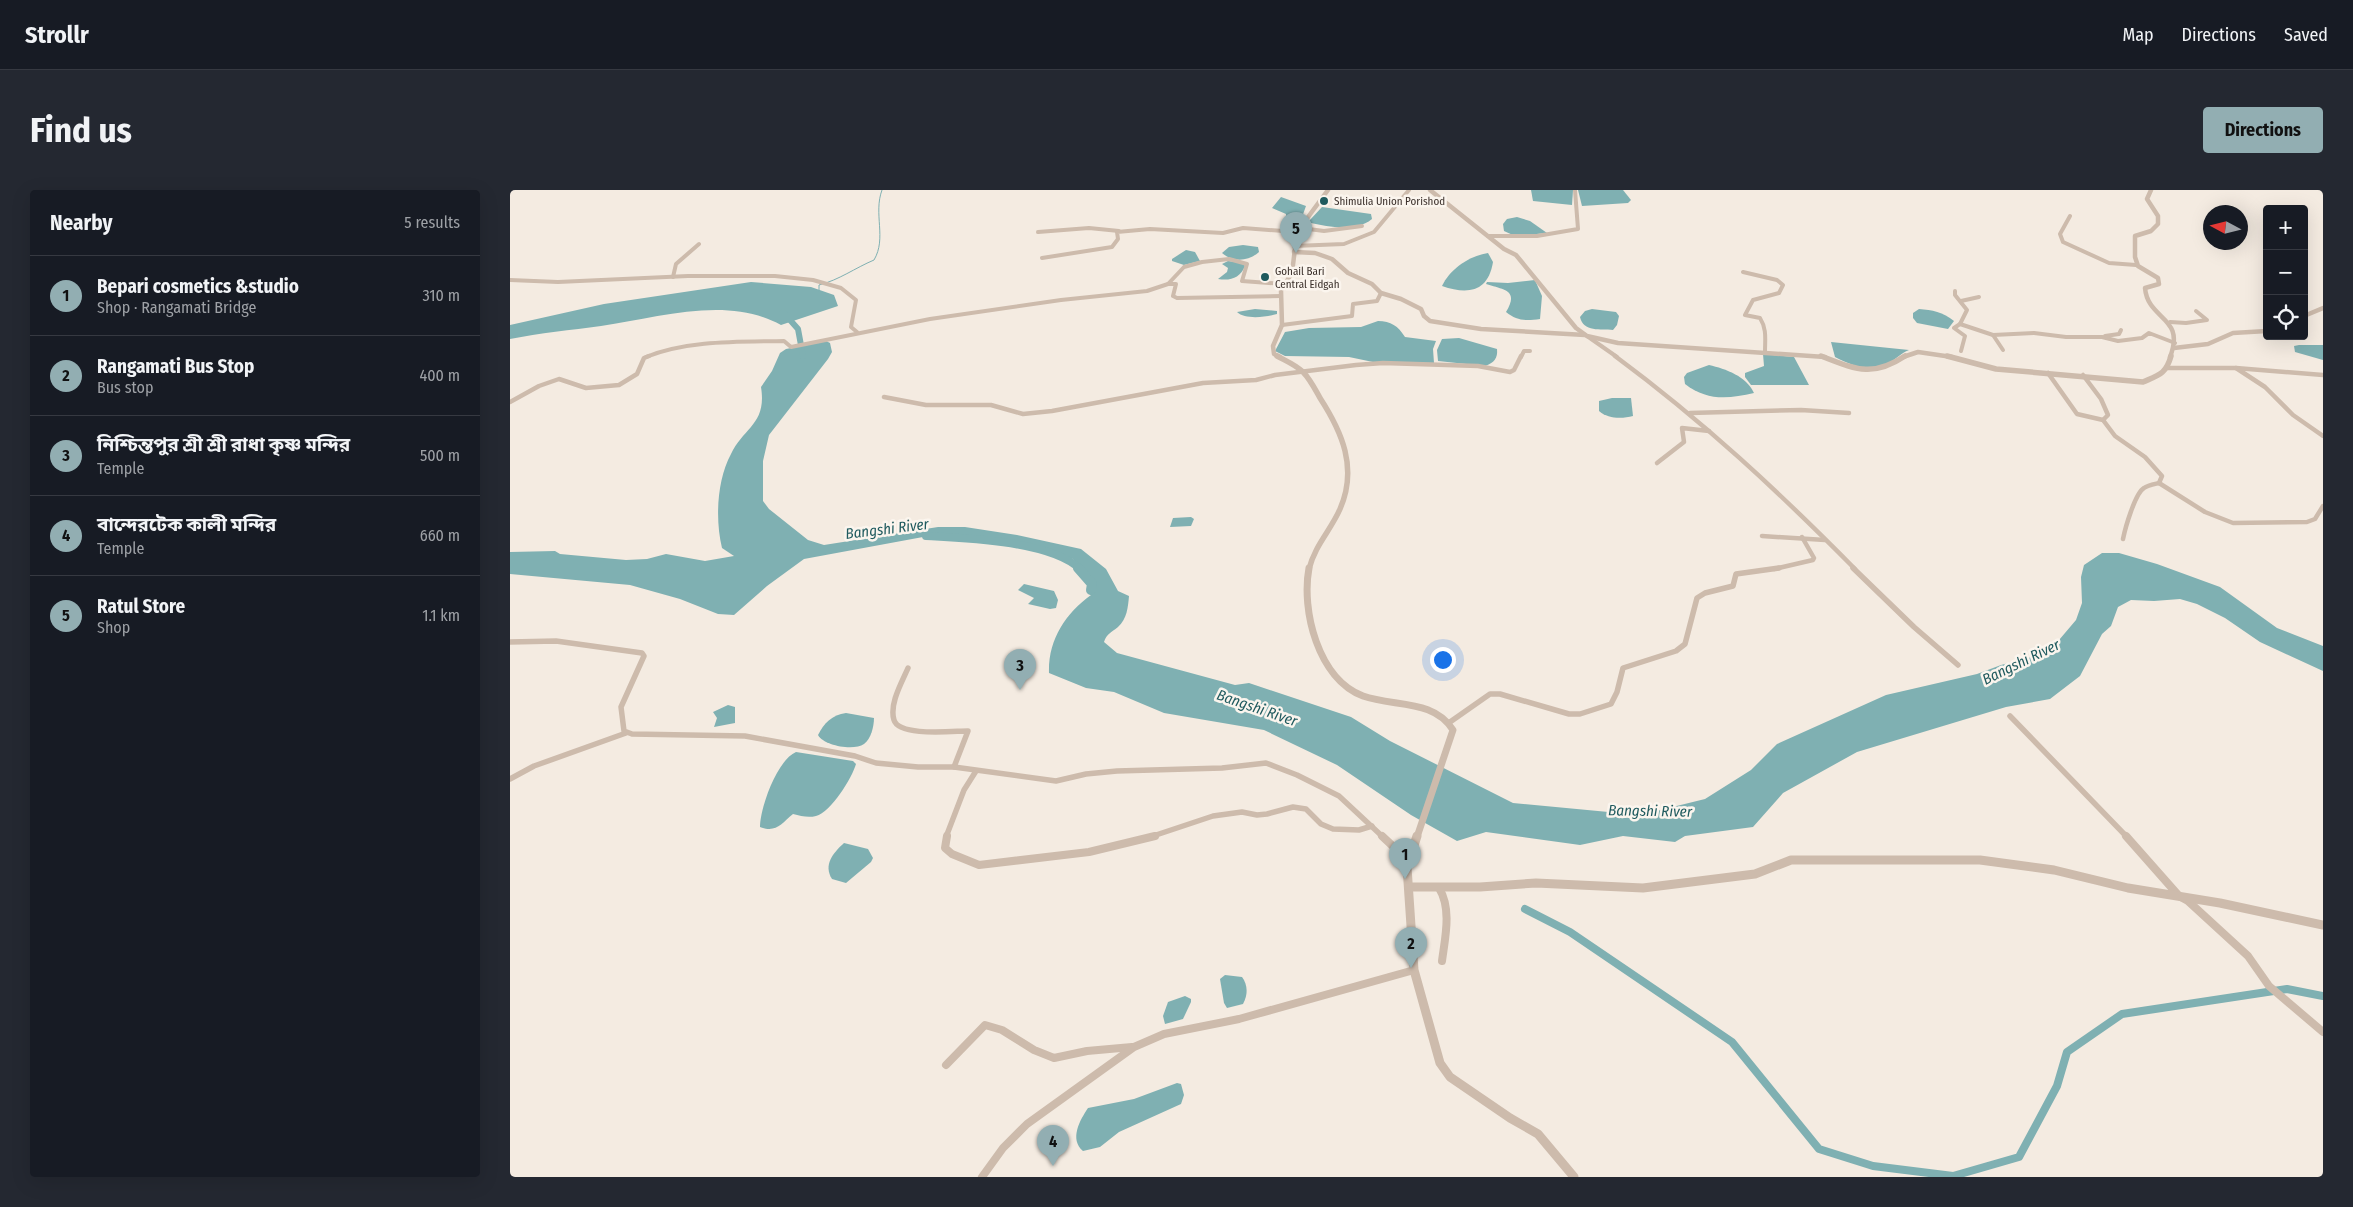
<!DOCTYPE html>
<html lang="en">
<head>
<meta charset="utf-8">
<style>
  body { margin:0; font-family:"Fira Sans Condensed","Noto Sans Bengali",sans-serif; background:#242831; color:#f1f3f6 }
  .controls { position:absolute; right:15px; top:15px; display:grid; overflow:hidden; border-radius:5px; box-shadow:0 5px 20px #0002 }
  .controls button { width:45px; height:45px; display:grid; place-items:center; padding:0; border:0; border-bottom:1px solid #363941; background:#171b24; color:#f1f3f6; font:25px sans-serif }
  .compass { position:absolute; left:1693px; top:15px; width:45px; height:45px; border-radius:50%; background:#171b24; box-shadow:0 5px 20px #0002; rotate:277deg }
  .you { position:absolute; left:932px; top:469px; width:18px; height:18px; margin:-12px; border:4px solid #fff; border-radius:50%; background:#1a73e8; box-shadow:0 0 0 8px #1a73e833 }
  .badge { display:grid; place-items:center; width:32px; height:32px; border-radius:50%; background:#92aeb2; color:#111; font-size:16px; font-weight:700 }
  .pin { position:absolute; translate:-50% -41px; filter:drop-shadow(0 1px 2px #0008) }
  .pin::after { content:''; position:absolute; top:26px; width:18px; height:15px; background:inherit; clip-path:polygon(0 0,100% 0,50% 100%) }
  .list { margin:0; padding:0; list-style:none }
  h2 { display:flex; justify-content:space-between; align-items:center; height:65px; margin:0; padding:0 20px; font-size:21px }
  h2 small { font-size:16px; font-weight:400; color:#9ea1a6 }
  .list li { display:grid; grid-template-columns:32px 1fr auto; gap:15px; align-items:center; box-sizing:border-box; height:80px; padding:0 20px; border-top:1px solid #363941 }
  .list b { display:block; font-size:19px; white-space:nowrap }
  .list p { margin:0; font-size:16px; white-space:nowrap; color:#9ea1a6 }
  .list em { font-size:16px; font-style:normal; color:#9ea1a6 }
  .icon { flex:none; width:28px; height:28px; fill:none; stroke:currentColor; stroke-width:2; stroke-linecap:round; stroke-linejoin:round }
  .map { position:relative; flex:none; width:1813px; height:987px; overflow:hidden; border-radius:5px }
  header { display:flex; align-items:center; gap:30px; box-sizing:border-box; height:70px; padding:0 25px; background:#171b24; border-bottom:1px solid #363941 }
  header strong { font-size:24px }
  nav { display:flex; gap:28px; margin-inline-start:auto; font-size:18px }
  .intro { display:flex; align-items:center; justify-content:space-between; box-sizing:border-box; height:120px; padding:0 30px }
  h1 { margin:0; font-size:35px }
  .button { padding:12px 22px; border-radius:5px; background:#92aeb2; color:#111; font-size:18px; font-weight:700 }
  main { display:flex; gap:30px; padding:0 30px }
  aside { flex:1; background:#171b24; border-radius:5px; box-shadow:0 5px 20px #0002 }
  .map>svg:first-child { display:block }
  .water { fill:#7fb0b2 }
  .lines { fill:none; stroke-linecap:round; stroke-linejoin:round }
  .stream { stroke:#7fb0b2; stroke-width:1 }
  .canal { stroke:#7fb0b2; stroke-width:8 }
  .river-far2 { stroke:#7fb0b2; stroke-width:6 }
  .river-far1 { stroke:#7fb0b2; stroke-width:8 }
  .river { stroke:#7fb0b2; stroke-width:10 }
  .minor-far3 { stroke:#cdbbac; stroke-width:4 }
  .minor-far2 { stroke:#cdbbac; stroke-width:4.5 }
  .minor-far1 { stroke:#cdbbac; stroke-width:5.5 }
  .minor { stroke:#cdbbac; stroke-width:8 }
  .tertiary-far3 { stroke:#cdbbac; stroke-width:4.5 }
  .tertiary-far2 { stroke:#cdbbac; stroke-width:5.5 }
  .tertiary-far1 { stroke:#cdbbac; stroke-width:7 }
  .tertiary { stroke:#cdbbac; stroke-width:9 }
  .poi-dot { fill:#1f5a5e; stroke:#fbf5ee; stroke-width:2 }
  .labels { text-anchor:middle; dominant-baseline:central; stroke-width:5; stroke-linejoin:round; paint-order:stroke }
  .far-poi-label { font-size:11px; fill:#3b302b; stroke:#fbf5ee; text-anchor:start }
  .water-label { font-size:15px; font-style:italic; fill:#1f5a5e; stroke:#fbf5ee }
</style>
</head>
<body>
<header>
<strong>Strollr</strong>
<nav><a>Map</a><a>Directions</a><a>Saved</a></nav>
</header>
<div class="intro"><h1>Find us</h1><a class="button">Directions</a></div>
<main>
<aside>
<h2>Nearby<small>5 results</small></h2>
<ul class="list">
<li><span class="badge">1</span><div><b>Bepari cosmetics &amp;studio</b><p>Shop · Rangamati Bridge</p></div><em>310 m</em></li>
<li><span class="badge">2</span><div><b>Rangamati Bus Stop</b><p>Bus stop</p></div><em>400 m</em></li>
<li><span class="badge">3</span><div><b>নিশ্চিন্তপুর শ্রী শ্রী রাধা কৃষ্ণ মন্দির</b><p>Temple</p></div><em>500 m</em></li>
<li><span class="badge">4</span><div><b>বান্দেরটেক কালী মন্দির</b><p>Temple</p></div><em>660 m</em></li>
<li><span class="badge">5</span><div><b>Ratul Store</b><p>Shop</p></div><em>1.1 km</em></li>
</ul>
</aside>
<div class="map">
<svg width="1813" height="987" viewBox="0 0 1813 987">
  <rect width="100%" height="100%" fill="#f4ebe1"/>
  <g class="water">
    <polygon points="1021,0 1063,0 1062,15 1023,11"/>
    <polygon points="1068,0 1113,0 1121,10 1118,13 1072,16"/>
    <polygon points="771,7 796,16 791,30 776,29 776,24 762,18"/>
    <path d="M812,17L861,24L862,29C846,42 819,37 801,33L799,31Z"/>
    <polygon points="1007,27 1020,31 1037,43 1005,46 994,41 993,34 997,29"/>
    <path d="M733,55L748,57L749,62C739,71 723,73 712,63L719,57Z"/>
    <polygon points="676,60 685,62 690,71 674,75 662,71 662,69"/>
    <path d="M978,63L983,72C978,102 958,105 932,96C940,79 959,66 978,63Z"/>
    <path d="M718,71L733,73L735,76C730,88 721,91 708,89L717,82L718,78L712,74Z"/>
    <path d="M1025,90L1032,106L1030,129C1016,131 1007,131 996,122C1009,100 995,100 976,94L977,92L998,93Z"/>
    <path d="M241,92L301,97L324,105L328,116L271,135C217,105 148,128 91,136C61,140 30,143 0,149V135L94,114Z"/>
    <path d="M745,119L767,121V124C757,127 735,130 727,122Z"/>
    <path d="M1082,119L1106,122L1109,126L1107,135L1103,140C1091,139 1073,142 1070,127L1075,121Z"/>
    <path d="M1409,119C1422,120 1433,122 1444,131L1438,139L1407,133L1403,128V123Z"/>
    <path d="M868,131C881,131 888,136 895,147L926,151L923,159L924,173L863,172L839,167L775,166L765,161L775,142L799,138L851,137Z"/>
    <path d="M949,148L987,159C988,168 984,173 975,176L928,171L927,160L932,149Z"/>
    <path d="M316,151L320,153L322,162L318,169L259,245L253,271V311L259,319L298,350L314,355L428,337H455L507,345L571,359L596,379L608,401L619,406C618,417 617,429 608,437C601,443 597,443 594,452L607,463L725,495L739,493L841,527L880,551L1003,613L1130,625L1195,609L1241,580L1267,554L1376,505L1467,484L1491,475L1538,463L1566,430L1572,413L1571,387L1574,375L1592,363H1609L1647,374L1710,397L1767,438L1813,456V481L1750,452L1715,428L1687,414L1670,409L1644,411L1621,410L1608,417L1601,436L1592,444L1570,486L1540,509L1496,517L1347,562L1273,603L1243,637L1175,646L1165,652L1113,646L1070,655L976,642L947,651L901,625L827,575L754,540L654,523L604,502L576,498L539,483C538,450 555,424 581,405L577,387L563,369L524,357L444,346L413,347L294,369L257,396L224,425L208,424L170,409L120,395L0,384V362L45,361L50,364L116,370L137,369L156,364L195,371L224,366L212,358C205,329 207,290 221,264C234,237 257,234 251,197L262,181L270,163L276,159Z"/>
    <path d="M1321,152L1399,160C1391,163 1386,169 1379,173C1360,183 1343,176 1325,167Z"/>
    <polygon points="1789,155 1813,155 1813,170 1785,162 1784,156"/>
    <polygon points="1253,164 1284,167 1299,195 1241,195 1235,187 1235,183 1254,176"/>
    <path d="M1199,175C1216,179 1236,186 1244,203C1218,209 1197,211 1175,194L1174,187L1177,183Z"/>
    <path d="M1102,208H1121L1123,226C1112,229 1098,229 1089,221V211Z"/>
    <polygon points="681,327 684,329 681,336 660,337 663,328"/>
    <polygon points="514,394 544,401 548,410 546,418 540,419 518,414 524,408 508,400"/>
    <polygon points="218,515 225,517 225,533 204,537 207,528 203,522"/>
    <path d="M336,523L364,528C364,536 361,549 354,554C344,561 314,556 308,545C314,533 322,525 336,523Z"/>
    <path d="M286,562L343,571L346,574C342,588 321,622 306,626C298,628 291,626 283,624C271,634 266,643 250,637C250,618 267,570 286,562Z"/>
    <path d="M334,653L358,659L363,668L361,672L336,693L322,689C313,675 323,663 334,653Z"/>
    <path d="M715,785L732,787C738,795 738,805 733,814L717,818L714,813L710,789Z"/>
    <polygon points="675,806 681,809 681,812 673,829 655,834 653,826 658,812"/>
    <path d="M667,893L671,894L674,905L671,914L609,942L590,957L573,961C559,949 570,930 578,918L624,909Z"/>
  </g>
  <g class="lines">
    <path class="stream" d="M309,101V95C329,90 345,78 364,70C377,48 363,24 372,0"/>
    <polyline class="canal" points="1015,719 1060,742 1222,852 1309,959 1363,976 1443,986 1509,967 1547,896 1557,862 1612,824 1777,799 1813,806"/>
    <polyline class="river-far2" points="273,122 288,139 293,166"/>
    <path class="river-far1" d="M416,346C455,348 541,351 570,379"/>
    <polyline class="river" points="568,378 582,394 581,400"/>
    <g class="minor-far3">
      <polyline points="1560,26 1550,44 1553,52 1599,73 1626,75"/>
      <polyline points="791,38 814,41 852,36"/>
      <polyline points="528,42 579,38 609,41"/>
      <polyline points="978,46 1027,46 1068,39 1065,0"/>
      <polyline points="784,56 834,54 864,42 899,0"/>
      <polyline points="532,68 602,57 608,49 607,42 640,39 713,43 733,38 787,42"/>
      <path d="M1233,82L1267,90L1273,95L1269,103L1243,110L1235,125L1250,128C1257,139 1255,149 1255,162"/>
      <polyline points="163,87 166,74 189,54"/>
      <polyline points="0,90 48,92 178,86 265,86 303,90 331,98 346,110 341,137 347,142"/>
      <polyline points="658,94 666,94 663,106 667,108 771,106"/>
      <polyline points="1445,101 1445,105 1457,120 1450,134"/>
      <polyline points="1451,111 1469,107"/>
      <polyline points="1660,132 1676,133 1697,130 1686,121"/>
      <polyline points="772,135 842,126 843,114 867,111 871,103"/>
      <polyline points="1483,145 1493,160"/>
      <polyline points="1077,146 1107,167"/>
      <polyline points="1595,146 1609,144 1611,140"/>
      <polyline points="1451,161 1455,146 1444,138 1450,134 1483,145 1524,143 1556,147 1592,147 1608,151 1632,148 1639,143 1665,153"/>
      <path d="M136,167C179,150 228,152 274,151L281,157L420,129L551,110L637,101L658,94L674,77L692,72L719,69L737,74L732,91L774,94"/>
      <polyline points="1011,167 1014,161 1020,161"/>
    </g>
    <g class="minor-far2">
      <path d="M1105,166C1194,232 1267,300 1345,379"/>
      <polyline points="1656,178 1726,178 1813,185"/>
      <polyline points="1726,178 1755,197 1783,225 1813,246"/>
      <path d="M1538,183L1567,224L1593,230L1605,246L1635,267L1652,286L1649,293C1645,294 1638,295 1634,298C1625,303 1615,339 1613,349"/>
      <polyline points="1573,185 1591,209 1598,225 1593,230"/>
      <polyline points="374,207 416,215 481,215 513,224 542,221 693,193 746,190 765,185 846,175 873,173 968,176 1000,182 1004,180 1011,166"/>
      <polyline points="0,212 29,196 49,189 76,198 109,195 127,184 134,168 139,166"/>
      <polyline points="1180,223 1291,220 1339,223"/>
      <polyline points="1147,273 1174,252 1172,238 1199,241"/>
      <polyline points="1649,293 1695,322 1723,333 1797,332 1805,329 1813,316"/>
      <polyline points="1252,346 1315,350"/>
      <polyline points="1264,379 1303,370 1304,368 1292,347"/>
    </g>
    <g class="minor-far1">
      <polyline points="1343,378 1404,437 1448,475"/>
      <polyline points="0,452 46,451 132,463 134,466 111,517 114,541 122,544 235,546 345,566 366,573 408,577 444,577 546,591 576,584 607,581 712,578 756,573 787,585 829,606 873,647"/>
      <path d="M398,478C392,492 379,514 384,530C389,547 443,541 458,541L444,577"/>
      <polyline points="1500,526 1617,647"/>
      <polyline points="940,532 980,504 990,504 1059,524 1070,524 1101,514 1107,502 1113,478 1166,461 1175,454 1187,408 1195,403 1223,396 1226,384 1269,378"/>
      <polyline points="0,589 24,576 116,543"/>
      <polyline points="436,647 454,600 466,581"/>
      <polyline points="640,647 703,626 732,622 747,625 757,624 783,617 796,619 811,634 823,639 849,640 862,636"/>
    </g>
    <g class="minor">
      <polyline points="437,646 435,658 442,664 469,675 579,662 645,646"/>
      <polyline points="872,646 888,661 897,677"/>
      <polyline points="1616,646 1669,706 1678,711 1738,766 1759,796 1813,842"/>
      <path d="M929,698C942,719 935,748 932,771"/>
      <polyline points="436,875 475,835 492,840 524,860 544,868 577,861 622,857"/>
      <polyline points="472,987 493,958 517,934 624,857 654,844 729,829 904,780"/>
    </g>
    <g class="tertiary-far3">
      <polyline points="920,0 994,59 1006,65 1066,138 1077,146 1108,153 1315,167"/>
      <path d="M1641,0L1637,9L1648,26V34L1641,41L1625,46V67L1628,76L1648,88L1649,94L1635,98C1638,131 1676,126 1660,167"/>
      <polyline points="784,62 805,63 822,69 838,83 862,94 871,103 891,109 911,119 914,126 920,131 971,139 1075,145"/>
      <polyline points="1794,126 1813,118"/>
      <polyline points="1664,158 1698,154 1723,143 1757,141"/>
      <polyline points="770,167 764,164 763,156 772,135 771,100 782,83 787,42 818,0"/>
      <polyline points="1393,167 1408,162 1442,167"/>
    </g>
    <g class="tertiary-far2">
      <path d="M767,166C776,171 786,175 793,182C800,189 805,199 810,208C832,242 848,278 830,319C821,340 805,355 799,379"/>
      <path d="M1311,166C1345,179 1362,188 1395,166"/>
      <path d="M1437,166L1486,179L1633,192C1649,185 1656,184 1661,166"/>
    </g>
    <path class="tertiary-far1" d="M799,378C791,420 808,489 853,506C884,517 924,509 943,540L907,647"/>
    <g class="tertiary">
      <polyline points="907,646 897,677 904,780 930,873 940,887 1000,928 1028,944 1064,987"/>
      <polyline points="899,697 970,697 1026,693 1133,698 1245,684 1281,670 1470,670 1544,680 1618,698 1710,713 1813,735"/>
    </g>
  </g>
  <g class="poi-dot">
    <circle cx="814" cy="11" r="5"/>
    <circle cx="755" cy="87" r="5"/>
  </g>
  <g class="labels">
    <g class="far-poi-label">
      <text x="824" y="11">Shimulia Union Porishod</text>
      <text x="765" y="81">Gohail Bari<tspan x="765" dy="13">Central Eidgah</tspan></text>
    </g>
    <g class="water-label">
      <text transform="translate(377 339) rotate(-7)">Bangshi River</text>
      <text transform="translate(1511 472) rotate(-26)">Bangshi River</text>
      <text transform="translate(747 518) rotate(19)">Bangshi River</text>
      <text transform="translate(1140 621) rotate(1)">Bangshi River</text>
    </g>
  </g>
</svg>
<div class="controls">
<button>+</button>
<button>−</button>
<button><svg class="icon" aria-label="locate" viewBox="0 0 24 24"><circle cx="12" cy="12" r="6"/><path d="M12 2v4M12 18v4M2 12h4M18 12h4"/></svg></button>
</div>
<svg class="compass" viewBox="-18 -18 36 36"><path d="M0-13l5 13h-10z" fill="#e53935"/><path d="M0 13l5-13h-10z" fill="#9ea1a6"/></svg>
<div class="you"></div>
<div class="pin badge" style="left:895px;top:689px">1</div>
<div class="pin badge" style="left:901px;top:778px">2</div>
<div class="pin badge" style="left:510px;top:500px">3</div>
<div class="pin badge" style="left:543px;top:976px">4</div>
<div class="pin badge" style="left:786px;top:63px">5</div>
</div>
</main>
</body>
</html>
